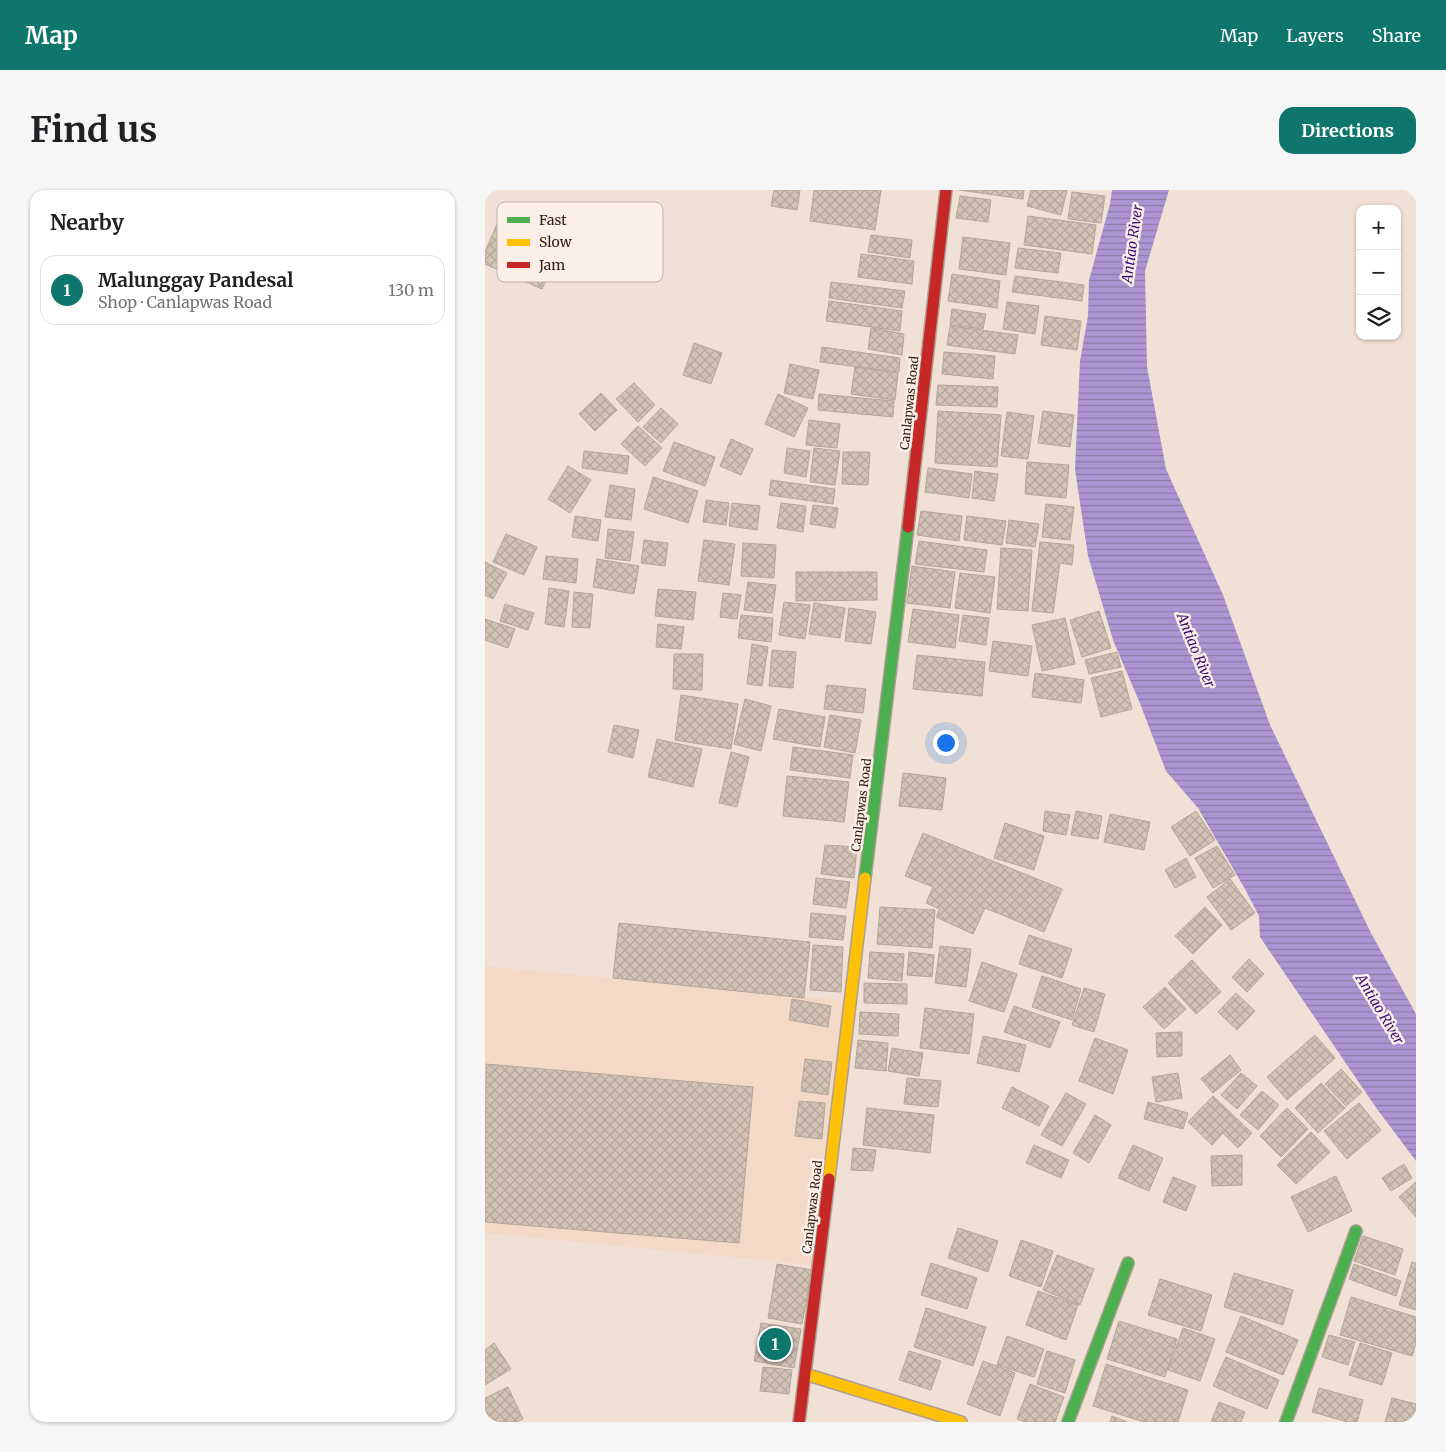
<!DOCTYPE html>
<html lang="en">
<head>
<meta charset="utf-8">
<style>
  body { margin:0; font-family:Merriweather,serif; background:#f6f6f6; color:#202124 }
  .controls { position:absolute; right:15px; top:15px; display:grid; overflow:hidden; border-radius:10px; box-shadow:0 1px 4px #0004 }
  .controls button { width:45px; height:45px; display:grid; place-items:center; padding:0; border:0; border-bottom:1px solid #e0e0e0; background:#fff; color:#202124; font:25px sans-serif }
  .you { position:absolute; left:460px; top:552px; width:18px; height:18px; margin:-12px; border:4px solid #fff; border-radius:50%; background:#1a73e8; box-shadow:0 0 0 8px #1a73e833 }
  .badge { display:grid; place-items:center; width:32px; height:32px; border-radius:50%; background:#0f766e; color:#fff; font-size:16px; font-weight:700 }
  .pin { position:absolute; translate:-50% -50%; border:2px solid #fff; box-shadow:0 1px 5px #0006 }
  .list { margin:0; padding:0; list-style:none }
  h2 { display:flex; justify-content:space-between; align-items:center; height:65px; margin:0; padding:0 20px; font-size:21px }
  h2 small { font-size:16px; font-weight:400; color:#757577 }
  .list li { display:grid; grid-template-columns:32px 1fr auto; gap:15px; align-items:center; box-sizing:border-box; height:70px; margin:0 10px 10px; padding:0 10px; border:1px solid #e0e0e0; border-radius:15px }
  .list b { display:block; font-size:19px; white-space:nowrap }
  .list p { margin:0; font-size:16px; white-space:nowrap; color:#757577 }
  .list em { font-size:16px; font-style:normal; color:#757577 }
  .icon { flex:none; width:28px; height:28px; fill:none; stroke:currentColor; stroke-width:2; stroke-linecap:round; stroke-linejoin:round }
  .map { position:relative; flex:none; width:931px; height:1232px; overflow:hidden; border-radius:15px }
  header { display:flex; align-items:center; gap:30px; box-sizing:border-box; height:70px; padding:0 25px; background:#0f766e; color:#fff }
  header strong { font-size:24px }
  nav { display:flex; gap:28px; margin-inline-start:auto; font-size:18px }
  .intro { display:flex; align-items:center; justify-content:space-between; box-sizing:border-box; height:120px; padding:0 30px }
  h1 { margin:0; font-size:35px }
  .button { padding:12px 22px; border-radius:15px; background:#0f766e; color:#fff; font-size:18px; font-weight:700 }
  main { display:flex; gap:30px; padding:0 30px }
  aside { flex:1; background:#fff; border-radius:15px; box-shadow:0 1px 4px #0004 }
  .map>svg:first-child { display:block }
  .built { fill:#f5d9c7 }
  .water { fill:url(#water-rules) }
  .building { fill:url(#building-cross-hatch); stroke:#b4a698 }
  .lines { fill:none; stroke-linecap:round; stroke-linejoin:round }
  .fast-casing { stroke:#af9e92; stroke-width:14 }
  .slow-casing { stroke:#af9e92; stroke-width:14 }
  .jam-casing { stroke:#af9e92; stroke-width:14 }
  .fast { stroke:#4caf50; stroke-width:11 }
  .slow { stroke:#ffc107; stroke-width:11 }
  .jam { stroke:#c62828; stroke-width:11 }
  .labels { text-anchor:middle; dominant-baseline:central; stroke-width:5; stroke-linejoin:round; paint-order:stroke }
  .street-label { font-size:12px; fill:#342012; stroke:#fbefe8 }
  .water-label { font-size:14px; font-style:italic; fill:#3c087a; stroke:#fbefe8 }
  .key { fill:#fbefe8; stroke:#bfb1a8; stroke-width:1 }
  .key-label { font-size:14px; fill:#342012 }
</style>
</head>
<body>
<header>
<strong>Map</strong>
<nav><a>Map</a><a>Layers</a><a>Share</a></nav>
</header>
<div class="intro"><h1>Find us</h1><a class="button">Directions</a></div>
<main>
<aside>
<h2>Nearby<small></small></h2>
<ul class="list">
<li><span class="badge">1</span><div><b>Malunggay Pandesal</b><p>Shop · Canlapwas Road</p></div><em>130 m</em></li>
</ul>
</aside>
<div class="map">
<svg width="931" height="1232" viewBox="0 0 931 1232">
  <defs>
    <pattern id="water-rules" width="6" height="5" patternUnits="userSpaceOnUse" patternTransform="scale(1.25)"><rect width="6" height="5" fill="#ac95d2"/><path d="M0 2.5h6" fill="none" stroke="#8d79a9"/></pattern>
    <pattern id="building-cross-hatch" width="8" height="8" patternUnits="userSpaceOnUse" patternTransform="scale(1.25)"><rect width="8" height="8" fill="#d2c3b5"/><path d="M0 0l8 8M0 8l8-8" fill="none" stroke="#b5a79b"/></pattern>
  </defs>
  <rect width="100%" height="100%" fill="#f1e0d5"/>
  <polygon class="built" points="0,776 365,811 337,1076 0,1043"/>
  <polygon class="water" points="627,0 684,0 660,81 662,177 681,279 738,405 785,535 886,743 931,824 931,971 892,919 775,747 774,726 760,699 713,618 681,581 654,511 628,450 603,366 590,279 595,171 603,126 604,90 625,14"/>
  <g class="building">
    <polygon points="289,0 315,0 312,20 286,16"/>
    <polygon points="329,0 396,0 390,40 325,31"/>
    <polygon points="474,0 539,0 538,9"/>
    <polygon points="546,0 582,0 576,25 542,16"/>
    <polygon points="587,2 620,6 616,33 583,29"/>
    <polygon points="475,6 506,10 503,32 471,28"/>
    <polygon points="543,26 611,35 607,64 539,55"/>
    <polygon points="15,27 76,54 57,99 0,74 0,62"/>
    <polygon points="386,45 427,50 425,68 383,62"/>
    <polygon points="478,47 525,53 521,85 474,79"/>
    <polygon points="533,58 576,63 573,83 530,78"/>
    <polygon points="376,64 429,71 427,94 373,87"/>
    <polygon points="467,84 515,91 512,118 463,111"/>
    <polygon points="530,86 599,95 597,111 527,102"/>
    <polygon points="346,92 420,101 417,118 344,108"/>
    <polygon points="344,111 417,121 415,141 341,131"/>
    <polygon points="522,112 554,116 550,144 518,139"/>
    <polygon points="467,119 501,124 498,139 465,135"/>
    <polygon points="560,126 596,131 592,160 556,155"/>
    <polygon points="465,136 533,145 530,164 462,155"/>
    <polygon points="386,138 419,144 417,165 383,159"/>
    <polygon points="209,153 237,163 226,194 198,185"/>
    <polygon points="337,157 415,168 414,182 335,172"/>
    <polygon points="459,162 510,166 508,189 457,184"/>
    <polygon points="305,174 334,180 328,209 299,203"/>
    <polygon points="370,177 413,183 410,210 366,204"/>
    <polygon points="149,193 170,215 153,232 131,209"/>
    <polygon points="453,195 513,197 512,217 451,215"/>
    <polygon points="116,203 132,220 110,241 94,224"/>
    <polygon points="293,204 323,218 309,247 280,234"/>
    <polygon points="334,204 409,211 408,227 333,220"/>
    <polygon points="176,218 193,234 176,253 158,237"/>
    <polygon points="453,221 516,225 512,277 450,273"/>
    <polygon points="558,221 589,225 585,257 553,253"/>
    <polygon points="522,222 549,226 543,269 516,266"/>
    <polygon points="324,230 355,234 352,258 321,255"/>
    <polygon points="153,236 177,258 160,276 136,254"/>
    <polygon points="246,249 268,259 256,285 235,276"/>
    <polygon points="189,252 230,267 220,296 178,281"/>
    <polygon points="302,258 325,261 321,287 299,283"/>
    <polygon points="329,258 355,261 350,295 325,292"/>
    <polygon points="99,261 144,266 142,284 97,278"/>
    <polygon points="358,262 385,262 383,295 357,294"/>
    <polygon points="542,272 584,275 581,308 540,304"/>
    <polygon points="83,276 106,290 85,323 63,309"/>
    <polygon points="443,278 487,284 484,308 440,302"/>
    <polygon points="490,281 513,284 509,311 487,308"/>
    <polygon points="168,287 213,301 203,333 159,319"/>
    <polygon points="286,290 350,299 348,314 284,305"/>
    <polygon points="125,295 150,299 146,330 120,327"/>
    <polygon points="221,310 244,313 241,335 218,332"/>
    <polygon points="247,313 275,316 272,340 244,336"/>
    <polygon points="296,313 321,316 318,342 292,338"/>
    <polygon points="561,314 589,317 585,350 557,347"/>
    <polygon points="328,315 353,318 350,338 325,334"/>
    <polygon points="436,321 477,326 474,351 432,345"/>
    <polygon points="90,326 116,330 113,351 87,347"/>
    <polygon points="482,326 521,331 517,355 479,350"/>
    <polygon points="524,330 554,334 550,357 521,353"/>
    <polygon points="123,339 149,342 145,371 120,368"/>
    <polygon points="21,344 52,357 39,385 8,372"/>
    <polygon points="159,350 183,353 180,376 156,373"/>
    <polygon points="219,350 250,354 244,395 213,391"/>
    <polygon points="434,351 502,360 499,382 430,374"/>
    <polygon points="555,352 589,355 587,375 575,373 568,423 547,421"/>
    <polygon points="258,353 291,355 289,388 256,386"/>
    <polygon points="516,358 547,360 543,421 512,419"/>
    <polygon points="61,366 93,369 91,393 58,389"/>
    <polygon points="112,369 154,376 149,404 108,397"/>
    <polygon points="0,372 22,383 8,409 0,405"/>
    <polygon points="427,376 470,382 465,418 422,413"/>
    <polygon points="311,382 392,382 392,410 311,411"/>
    <polygon points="475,383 510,387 505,423 470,418"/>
    <polygon points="263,392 291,395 287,423 259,420"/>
    <polygon points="64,398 84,401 79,437 60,434"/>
    <polygon points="173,399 211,402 208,430 170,426"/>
    <polygon points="89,402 108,404 105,438 87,437"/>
    <polygon points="238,403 256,405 252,429 235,427"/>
    <polygon points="299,412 325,415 320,449 294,445"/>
    <polygon points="329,413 360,418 355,448 324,444"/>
    <polygon points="20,414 49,423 43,440 15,431"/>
    <polygon points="364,418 391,422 386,454 360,451"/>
    <polygon points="428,419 474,425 470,458 423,452"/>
    <polygon points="614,421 626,458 597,467 585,430"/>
    <polygon points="256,425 288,428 286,452 253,448"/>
    <polygon points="478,425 504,428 501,455 474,451"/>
    <polygon points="580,428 590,474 557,481 547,435"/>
    <polygon points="0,429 30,439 23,458 0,450"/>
    <polygon points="173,434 199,437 196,459 171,457"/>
    <polygon points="508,451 547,456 543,486 504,481"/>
    <polygon points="267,454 283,457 277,496 262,494"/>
    <polygon points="287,460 311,462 308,498 284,496"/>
    <polygon points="632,462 636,477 604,484 600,470"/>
    <polygon points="189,464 218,464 217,500 188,499"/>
    <polygon points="432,465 500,472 497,506 428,499"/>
    <polygon points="637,481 647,519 616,527 606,488"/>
    <polygon points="550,483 599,490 596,513 547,507"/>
    <polygon points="342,495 381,499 378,523 339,519"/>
    <polygon points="196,505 253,514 246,559 190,550"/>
    <polygon points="260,509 286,516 276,561 249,554"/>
    <polygon points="294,519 340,527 335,557 288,549"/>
    <polygon points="345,525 376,530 370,563 339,557"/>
    <polygon points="129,535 154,540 148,568 123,562"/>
    <polygon points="172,549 217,559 208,597 163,587"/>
    <polygon points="308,557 368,565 365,588 305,580"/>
    <polygon points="246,562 264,567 252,617 234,613"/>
    <polygon points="418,583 461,588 457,620 414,616"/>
    <polygon points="302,586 364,592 359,632 298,626"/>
    <polygon points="560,621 585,625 581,645 558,641"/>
    <polygon points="591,621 617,626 613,649 586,645"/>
    <polygon points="711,621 730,650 705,666 686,637"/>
    <polygon points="625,624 665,632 659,660 619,652"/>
    <polygon points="520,633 559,646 549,680 509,668"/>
    <polygon points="438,643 577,699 559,742 500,718 488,744 451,727 455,719 441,713 448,697 420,686"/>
    <polygon points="340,655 372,657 369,688 336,684"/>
    <polygon points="732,656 750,685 728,698 710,668"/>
    <polygon points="701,668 711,687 690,698 680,680"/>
    <polygon points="331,688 365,692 361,718 328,714"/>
    <polygon points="745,689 770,723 746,740 722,707"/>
    <polygon points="395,717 450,720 447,758 392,754"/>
    <polygon points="720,717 737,735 708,764 690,746"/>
    <polygon points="326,723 361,726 358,750 324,747"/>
    <polygon points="134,733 325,752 319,808 128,788"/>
    <polygon points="544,745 587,759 577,788 534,774"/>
    <polygon points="328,755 358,757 356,802 325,800"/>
    <polygon points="455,756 486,759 481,797 450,793"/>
    <polygon points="385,762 419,764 417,791 383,788"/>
    <polygon points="424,762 449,765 447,787 422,785"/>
    <polygon points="764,769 779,784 762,802 747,787"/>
    <polygon points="707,770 736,802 711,824 683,793"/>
    <polygon points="497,772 532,784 519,822 484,811"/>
    <polygon points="557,786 596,799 587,830 547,817"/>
    <polygon points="379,793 422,794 422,814 379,813"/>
    <polygon points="680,797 701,819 679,839 658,817"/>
    <polygon points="599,798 620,804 609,842 587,835"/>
    <polygon points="751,803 770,821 752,840 733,822"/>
    <polygon points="307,809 346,816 343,837 304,830"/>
    <polygon points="529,816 575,832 565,858 519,842"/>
    <polygon points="440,818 489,824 484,864 435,858"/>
    <polygon points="375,822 414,824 413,846 374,844"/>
    <polygon points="697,842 697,866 672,867 671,843"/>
    <polygon points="830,845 850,868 802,910 782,887"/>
    <polygon points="498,846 541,855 534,882 492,873"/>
    <polygon points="610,848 643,860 628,904 594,891"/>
    <polygon points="373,850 403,853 401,881 370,878"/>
    <polygon points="407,858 438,863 434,886 403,881"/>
    <polygon points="745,865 756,880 728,903 716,889"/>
    <polygon points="320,869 347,872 343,905 316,901"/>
    <polygon points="1,874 268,897 254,1053 0,1032"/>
    <polygon points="856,879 877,902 861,916 840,894"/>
    <polygon points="693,883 697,908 671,912 667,887"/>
    <polygon points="756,883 772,896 752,919 736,905"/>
    <polygon points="422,888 456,891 453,917 419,914"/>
    <polygon points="836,893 860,918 833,943 810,918"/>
    <polygon points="527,897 564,916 554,936 517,918"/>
    <polygon points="777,901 794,915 773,940 755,925"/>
    <polygon points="581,903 601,914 577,956 556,945"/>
    <polygon points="728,906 767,943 753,958 738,943 727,955 703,932"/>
    <polygon points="314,911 340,913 337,949 310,946"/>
    <polygon points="663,912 703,923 698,939 659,929"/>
    <polygon points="874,913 896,940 862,969 839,941"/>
    <polygon points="382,918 449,925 445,963 378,955"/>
    <polygon points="802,918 823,939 796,967 775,946"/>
    <polygon points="610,925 626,935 604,973 588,963"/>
    <polygon points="826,942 845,962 811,994 792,975"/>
    <polygon points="549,955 584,970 576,988 541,973"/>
    <polygon points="648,955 678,968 664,1001 633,988"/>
    <polygon points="368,958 391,960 388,981 366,980"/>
    <polygon points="757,965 757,995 727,996 726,966"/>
    <polygon points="919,974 927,988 906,1001 897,988"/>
    <polygon points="851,986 867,1021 823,1042 806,1007"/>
    <polygon points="688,987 711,996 701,1021 678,1012"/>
    <polygon points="931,992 931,1027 914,1007"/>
    <polygon points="473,1038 513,1051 503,1082 463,1068"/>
    <polygon points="878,1046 918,1059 910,1085 869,1071"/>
    <polygon points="536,1050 568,1061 556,1097 524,1086"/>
    <polygon points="572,1065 609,1079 595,1115 558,1100"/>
    <polygon points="927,1072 931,1073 931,1120 914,1115"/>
    <polygon points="446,1073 492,1088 482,1119 436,1105"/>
    <polygon points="292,1074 327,1080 317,1134 283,1128"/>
    <polygon points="869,1074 916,1091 911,1106 864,1089"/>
    <polygon points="749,1083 808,1100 798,1135 739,1117"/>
    <polygon points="675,1089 727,1105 716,1141 663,1125"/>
    <polygon points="553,1101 593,1115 581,1150 541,1135"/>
    <polygon points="866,1107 931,1127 931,1153 927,1166 855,1145"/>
    <polygon points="441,1118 501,1137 488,1176 429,1157"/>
    <polygon points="756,1126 813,1150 798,1185 741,1162"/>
    <polygon points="634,1131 692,1149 680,1187 622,1169"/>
    <polygon points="276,1133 316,1139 309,1178 269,1171"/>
    <polygon points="698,1138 730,1149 715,1191 683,1180"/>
    <polygon points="844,1145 870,1152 863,1175 837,1167"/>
    <polygon points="522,1146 559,1159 549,1187 512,1175"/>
    <polygon points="9,1153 26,1179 0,1195 0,1160"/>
    <polygon points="875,1153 907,1163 897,1195 864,1185"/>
    <polygon points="424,1161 456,1171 446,1200 414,1190"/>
    <polygon points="562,1161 590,1170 580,1203 552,1194"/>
    <polygon points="741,1167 794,1190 782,1219 728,1196"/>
    <polygon points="498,1171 530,1183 515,1226 482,1214"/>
    <polygon points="621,1174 703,1200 693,1232 659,1232 608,1216"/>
    <polygon points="278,1177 307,1180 304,1204 275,1201"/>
    <polygon points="545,1194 579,1207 570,1232 540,1232 532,1229"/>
    <polygon points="23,1197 38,1229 32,1232 0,1232 0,1208"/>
    <polygon points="834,1198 878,1210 872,1232 863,1232 827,1222"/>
    <polygon points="907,1208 931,1214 931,1232 900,1232"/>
    <polygon points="734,1212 760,1222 756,1232 726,1232"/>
    <polygon points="627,1226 642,1232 625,1232"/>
  </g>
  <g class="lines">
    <defs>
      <g id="fast">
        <polyline points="380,688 423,337"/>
        <polyline points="583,1232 643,1073"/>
        <polyline points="801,1232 871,1041"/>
      </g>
      <g id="slow">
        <polyline points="344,989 380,688"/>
        <polyline points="320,1184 476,1232"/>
      </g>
      <g id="jam">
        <polyline points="423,337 461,0"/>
        <polyline points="314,1232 344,989"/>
      </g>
    </defs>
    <use href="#fast" class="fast-casing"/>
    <use href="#slow" class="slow-casing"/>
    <use href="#jam" class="jam-casing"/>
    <use href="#fast" class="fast"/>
    <use href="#slow" class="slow"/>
    <use href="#jam" class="jam"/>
  </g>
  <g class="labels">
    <g class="street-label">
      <text transform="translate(424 213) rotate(-84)">Canlapwas Road</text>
      <text transform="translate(376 615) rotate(-83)">Canlapwas Road</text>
      <text transform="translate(327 1017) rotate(-83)">Canlapwas Road</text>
    </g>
    <g class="water-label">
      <text transform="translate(647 54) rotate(-82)">Antiao River</text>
      <text transform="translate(711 460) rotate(68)">Antiao River</text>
      <text transform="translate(895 819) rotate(59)">Antiao River</text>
    </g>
  </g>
  <rect x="12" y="12" width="166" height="80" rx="8" class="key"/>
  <rect x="22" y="27" width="23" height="6" fill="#4caf50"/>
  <rect x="22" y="49" width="23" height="7" fill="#ffc107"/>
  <rect x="22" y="72" width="23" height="6" fill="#c62828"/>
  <g class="key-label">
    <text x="54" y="35">Fast</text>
    <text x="54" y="57">Slow</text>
    <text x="54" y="80">Jam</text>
  </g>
</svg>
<div class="controls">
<button>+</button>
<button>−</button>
<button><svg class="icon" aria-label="layers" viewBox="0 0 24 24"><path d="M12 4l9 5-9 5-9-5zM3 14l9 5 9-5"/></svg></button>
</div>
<div class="you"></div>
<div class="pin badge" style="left:290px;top:1154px">1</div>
</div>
</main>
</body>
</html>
